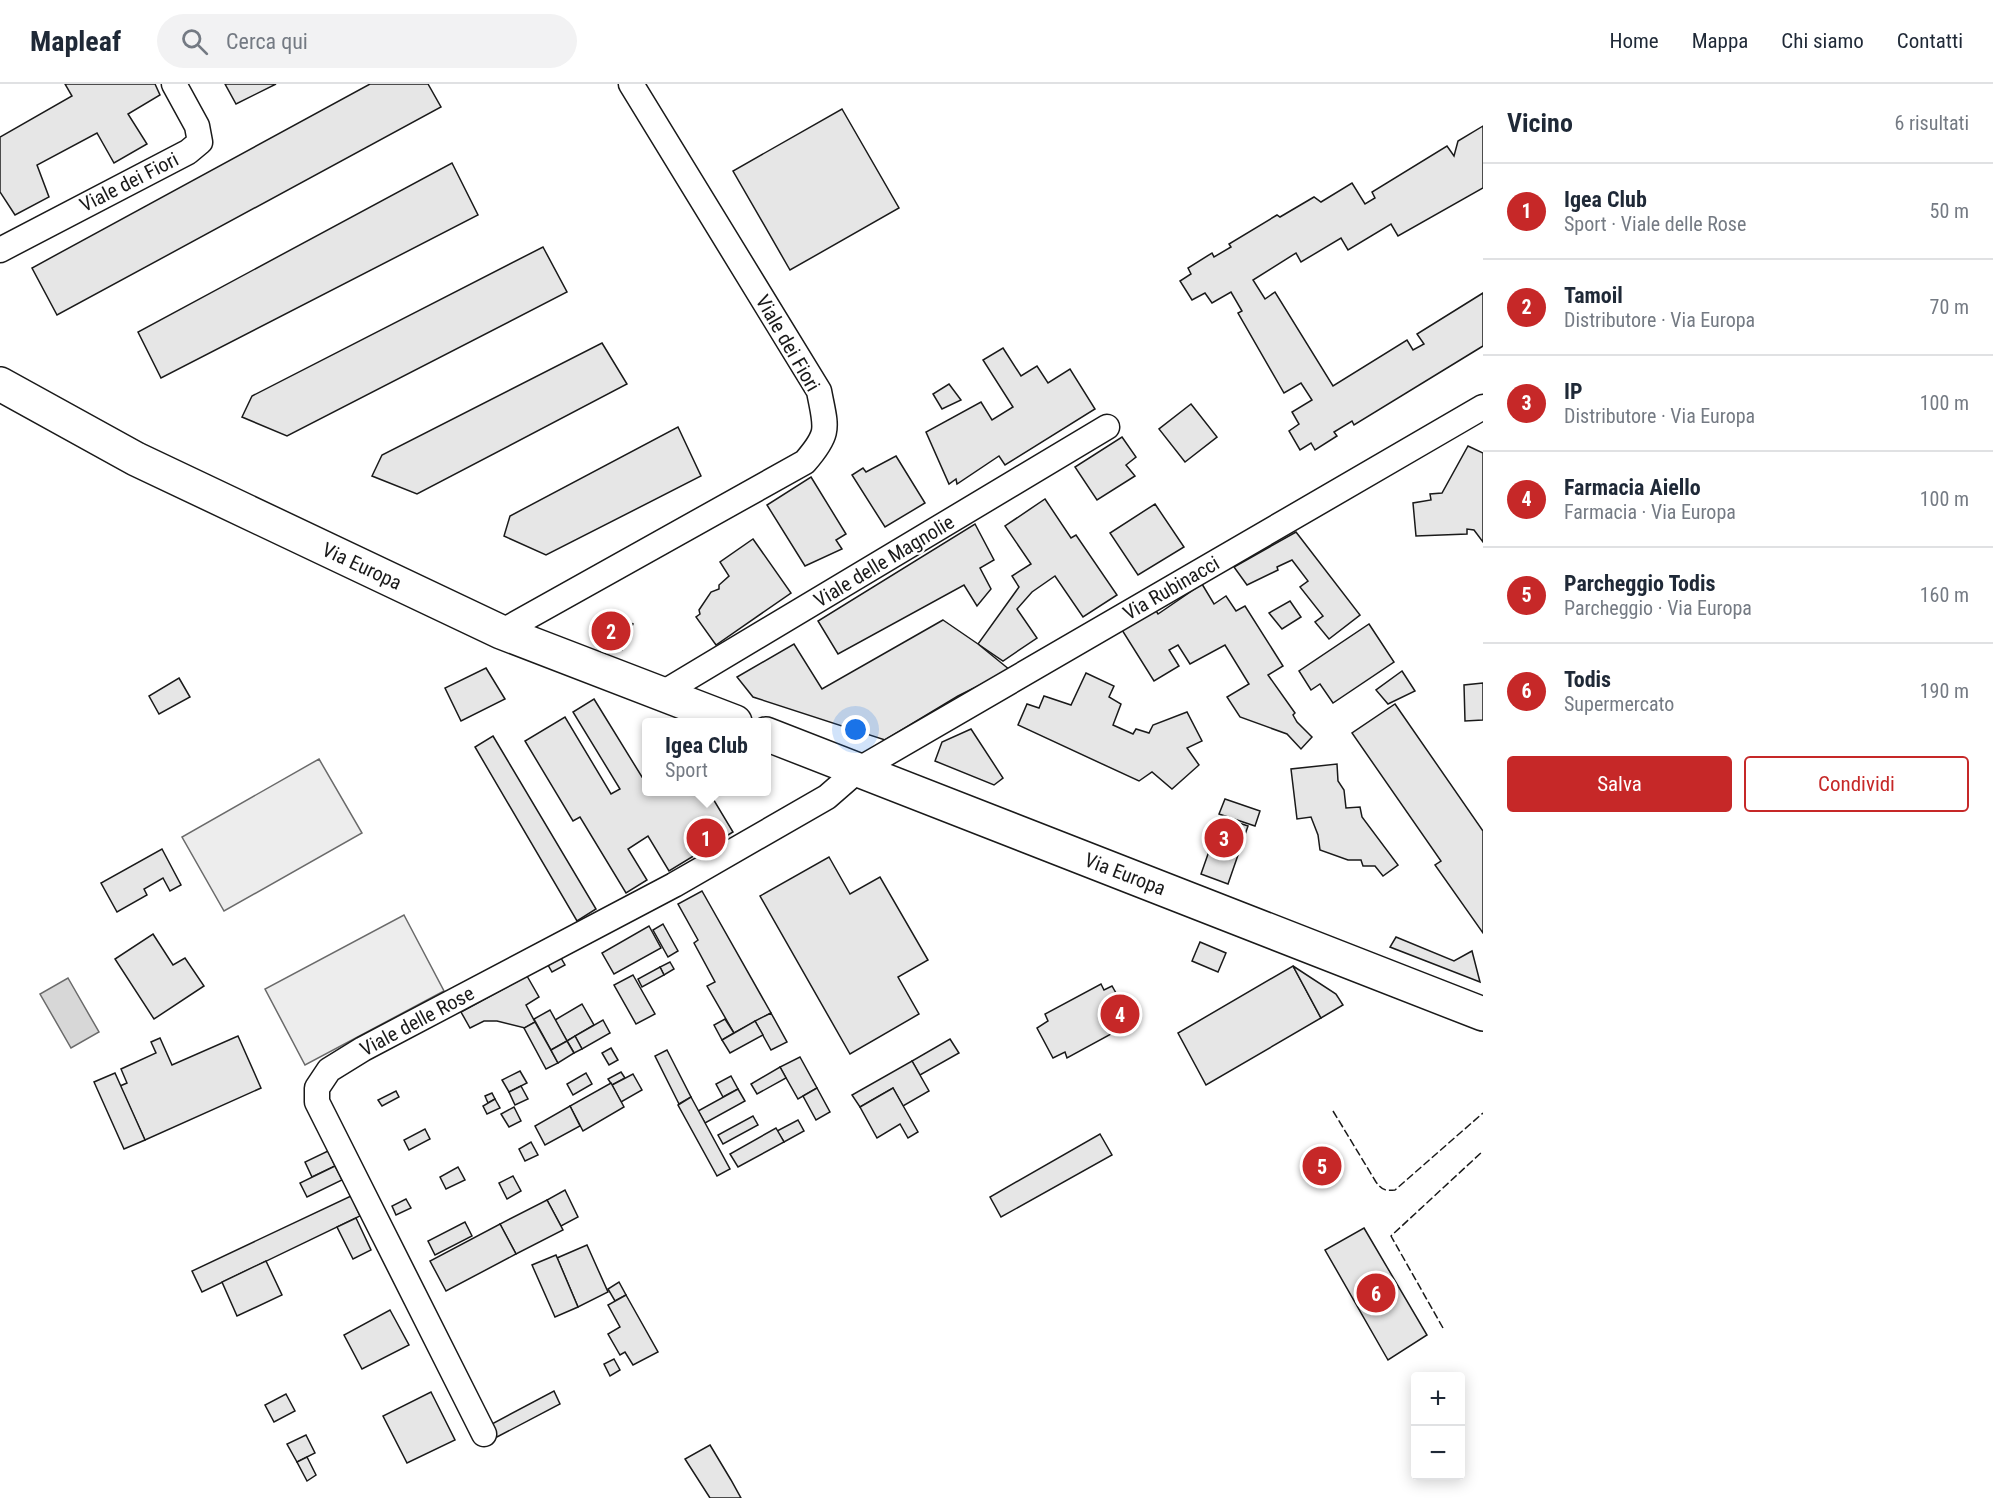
<!DOCTYPE html>
<html lang="it">
<head>
<meta charset="utf-8">
<style>
  body { margin:0; font-family:"Roboto Condensed",sans-serif; background:#f2f2f3; color:#1f2937 }
  .controls { position:absolute; right:18px; bottom:18px; display:grid; overflow:hidden; border-radius:6px; box-shadow:0 3px 15px #0003 }
  .controls button { width:54px; height:54px; display:grid; place-items:center; padding:0; border:0; border-bottom:2px solid #e0e1e3; background:#fff; color:#1f2937; font:30px sans-serif }
  .you { position:absolute; left:856px; top:646px; width:21px; height:21px; margin:-15px; border:4px solid #fff; border-radius:50%; background:#1a73e8; box-shadow:0 0 0 9px #1a73e833 }
  .badge { display:grid; place-items:center; width:39px; height:39px; border-radius:50%; background:#c62828; color:#fff; font-size:20px; font-weight:700 }
  .pin { position:absolute; translate:-50% -50%; border:3px solid #fff; box-shadow:0 2px 6px #0006 }
  .popup { position:absolute; left:642px; top:634px; width:129px; height:78px; box-sizing:border-box; display:grid; place-content:center; border-radius:6px; background:#fff; filter:drop-shadow(0 2px 4px #0005); font-size:20px; white-space:nowrap; color:#747a83 }
  .popup b { font-size:22px; color:#1f2937 }
  .popup::after { content:''; position:absolute; left:50%; top:100%; margin-left:-12px; border:12px solid transparent; border-top-color:#fff }
  .list { margin:0; padding:0; list-style:none }
  h2 { display:flex; justify-content:space-between; align-items:center; height:78px; margin:0; padding:0 24px; font-size:26px }
  h2 small { font-size:20px; font-weight:400; color:#747a83 }
  .list li { display:grid; grid-template-columns:39px 1fr auto; gap:18px; align-items:center; box-sizing:border-box; height:96px; padding:0 24px; border-top:2px solid #e0e1e3 }
  .list b { display:block; font-size:22px; white-space:nowrap }
  .list p { margin:0; font-size:20px; white-space:nowrap; color:#747a83 }
  .list em { font-size:20px; font-style:normal; color:#747a83 }
  .actions { display:flex; gap:12px; padding:18px 24px }
  .actions a { flex:1; padding:14px 0; border:2px solid #c62828; border-radius:6px; text-align:center; font-size:21px; color:#c62828 }
  .actions .main { background:#c62828; color:#fff }
  .icon { flex:none; width:33px; height:33px; fill:none; stroke:currentColor; stroke-width:2; stroke-linecap:round; stroke-linejoin:round }
  .map { position:relative; flex:none; width:1483px; height:1414px; overflow:hidden }
  header { display:flex; align-items:center; gap:36px; box-sizing:border-box; height:84px; padding:0 30px; background:#fff; border-bottom:2px solid #e0e1e3 }
  header strong { font-size:28px }
  nav { display:flex; gap:33px; margin-inline-start:auto; font-size:21px }
  .search { width:420px; height:54px; background:#f2f2f3; display:flex; align-items:center; gap:15px; box-sizing:border-box; padding:0 21px; border-radius:33px; color:#747a83; font-size:22px }
  main { display:flex }
  aside { flex:1; background:#fff }
  .map>svg:first-child { display:block }
  .green { fill:#ededed; stroke:#6a6a6a; stroke-width:1.5 }
  .water { fill:#d7d7d7; stroke:#6a6a6a; stroke-width:1.5 }
  .building { fill:#e6e6e6; stroke:#1a1a1a; stroke-width:1.5 }
  .lines { fill:none; stroke-linecap:round; stroke-linejoin:round }
  .street-casing { stroke:#1a1a1a; stroke-width:27 }
  .secondary-casing { stroke:#1a1a1a; stroke-width:36 }
  .street { stroke:#fff; stroke-width:24 }
  .secondary { stroke:#fff; stroke-width:33 }
  .fence { stroke:#1a1a1a; stroke-width:1.5; stroke-dasharray:8 3; stroke-linecap:butt }
  .labels { text-anchor:middle; dominant-baseline:central; stroke-width:4.5; stroke-linejoin:round; paint-order:stroke }
  .street-label { font-size:20px; fill:#1a1a1a; stroke:#fff }
</style>
</head>
<body>
<header>
<strong>Mapleaf</strong>
<div class="search"><svg class="icon" aria-label="search" viewBox="0 0 24 24"><circle cx="10" cy="10" r="6"/><path d="M15 15l6 6"/></svg>Cerca qui</div>
<nav><a>Home</a><a>Mappa</a><a>Chi siamo</a><a>Contatti</a></nav>
</header>
<main>
<div class="map">
<svg width="1483" height="1414" viewBox="0 0 1483 1414">
  <rect width="100%" height="100%" fill="#fff"/>
  <g class="green">
    <polygon points="319,675 362,749 224,827 182,753"/>
    <polygon points="404,831 444,907 305,981 265,905"/>
  </g>
  <polygon class="water" points="68,894 99,948 71,964 40,910"/>
  <g class="building">
    <polygon points="65,0 155,0 160,11 128,30 147,60 114,79 97,49 37,81 49,113 15,131 0,108 0,53 72,12"/>
    <polygon points="225,0 276,0 236,20"/>
    <polygon points="370,0 428,0 441,23 57,231 32,184"/>
    <polygon points="842,25 899,124 790,186 733,87"/>
    <polygon points="1483,42 1483,104 1398,152 1391,140 1348,166 1341,154 1301,178 1296,169 1253,196 1265,215 1275,208 1333,302 1407,256 1413,266 1424,260 1417,250 1483,209 1483,262 1354,341 1352,337 1334,348 1337,352 1315,366 1311,359 1300,366 1289,347 1299,340 1292,328 1312,316 1301,299 1284,309 1238,229 1242,227 1231,208 1212,219 1205,209 1192,216 1180,197 1191,190 1188,184 1212,169 1214,173 1231,163 1229,160 1277,131 1280,133 1314,113 1321,118 1352,99 1365,120 1375,114 1372,108 1447,62 1454,72 1458,57"/>
    <polygon points="452,79 478,131 161,294 138,248"/>
    <polygon points="543,163 567,208 287,352 242,333 252,312"/>
    <polygon points="602,259 627,300 417,410 372,392 382,371"/>
    <polygon points="1003,264 1021,292 1037,282 1048,299 1070,285 1095,325 1005,381 999,372 957,400 956,395 949,400 926,348 981,318 992,336 1013,323 983,276"/>
    <polygon points="949,300 961,316 942,325 933,310"/>
    <polygon points="1191,320 1217,353 1185,378 1159,345"/>
    <polygon points="678,343 701,392 546,471 504,452 510,432"/>
    <polygon points="1122,353 1136,373 1126,381 1135,392 1097,416 1075,383"/>
    <polygon points="1468,362 1483,369 1483,458 1474,446 1467,445 1467,450 1416,452 1413,419 1431,416 1430,410 1442,409"/>
    <polygon points="896,372 925,419 885,443 852,391 863,384 866,388"/>
    <polygon points="811,393 846,450 836,456 842,465 805,482 767,421"/>
    <polygon points="1045,415 1071,454 1076,451 1117,511 1083,533 1055,492 1032,508 1017,525 1037,554 1003,577 978,560 1019,503 1012,492 1031,480 1005,442"/>
    <polygon points="1155,420 1184,463 1138,491 1110,449"/>
    <polygon points="975,440 994,476 980,484 991,505 977,522 964,501 838,570 818,537"/>
    <polygon points="1296,448 1360,531 1329,555 1315,538 1323,532 1300,503 1308,497 1292,476 1277,483 1278,486 1247,501 1234,483"/>
    <polygon points="753,455 791,509 716,561 696,533 700,530 699,526 711,508 719,505 719,501 729,492 720,478"/>
    <polygon points="1202,500 1214,520 1226,512 1236,527 1245,522 1283,582 1268,591 1295,629 1293,631 1297,638 1312,653 1301,665 1287,650 1240,633 1227,613 1249,600 1225,561 1190,580 1178,561 1169,566 1179,582 1154,597 1122,546 1155,525 1158,530"/>
    <polygon points="1290,517 1301,533 1282,545 1269,529"/>
    <polygon points="607,529 633,540 622,566 596,556"/>
    <polygon points="943,536 978,560 1010,586 958,612 885,656 753,613 737,593 794,560 822,605"/>
    <polygon points="1369,540 1394,578 1333,619 1320,600 1311,606 1299,587"/>
    <polygon points="486,584 505,615 461,637 445,604"/>
    <polygon points="1402,587 1415,607 1388,620 1376,606"/>
    <polygon points="1086,589 1114,602 1109,613 1121,620 1113,641 1133,650 1136,645 1149,649 1153,641 1187,628 1202,657 1187,664 1199,681 1172,705 1152,688 1139,697 1018,641 1027,620 1039,624 1044,612 1071,621"/>
    <polygon points="179,594 190,613 159,630 149,612"/>
    <polygon points="1483,599 1483,636 1465,637 1464,601"/>
    <polygon points="594,615 642,693 646,691 646,708 709,708 733,748 669,787 648,752 628,765 647,796 626,809 580,733 573,737 525,657 565,633 611,710 620,705 573,628"/>
    <polygon points="1395,620 1483,747 1483,849 1435,781 1441,777 1352,649"/>
    <polygon points="971,645 1003,694 994,701 935,677 942,658"/>
    <polygon points="493,652 596,825 577,837 475,663"/>
    <polygon points="1337,680 1338,697 1344,706 1346,724 1360,723 1362,733 1398,781 1383,792 1375,782 1363,782 1361,776 1348,776 1320,766 1318,751 1311,733 1297,735 1291,685"/>
    <polygon points="1225,715 1260,727 1255,742 1219,730"/>
    <polygon points="1221,733 1248,742 1228,800 1201,790"/>
    <polygon points="162,765 181,801 170,807 163,794 144,805 147,811 117,828 101,799"/>
    <polygon points="829,773 850,810 880,793 928,876 898,893 919,930 850,970 760,812"/>
    <polygon points="702,807 771,929 734,949 707,902 715,898 694,859 698,856 678,820"/>
    <polygon points="663,840 678,867 668,873 653,846"/>
    <polygon points="649,842 661,864 614,890 602,869"/>
    <polygon points="153,850 173,881 185,874 204,902 154,935 115,875"/>
    <polygon points="1396,853 1454,877 1472,867 1480,898 1390,863"/>
    <polygon points="1200,858 1226,869 1218,888 1192,877"/>
    <polygon points="561,874 565,881 552,888 548,881"/>
    <polygon points="670,878 674,885 664,891 660,883"/>
    <polygon points="1293,882 1321,934 1206,1001 1178,949"/>
    <polygon points="1293,882 1336,910 1343,921 1321,934"/>
    <polygon points="660,883 664,891 642,903 638,895"/>
    <polygon points="633,891 655,930 636,940 614,901"/>
    <polygon points="527,892 539,913 526,921 535,938 525,944 497,937 484,937 470,944 461,928"/>
    <polygon points="1101,900 1104,906 1112,902 1129,932 1121,936 1124,943 1067,974 1065,968 1053,974 1037,944 1048,937 1045,930"/>
    <polygon points="582,920 594,941 567,957 555,936"/>
    <polygon points="550,926 567,957 551,966 534,935"/>
    <polygon points="771,929 787,958 771,966 755,937"/>
    <polygon points="725,935 734,949 722,956 714,941"/>
    <polygon points="603,936 610,949 582,965 575,952"/>
    <polygon points="755,937 763,951 730,969 722,956"/>
    <polygon points="535,938 558,979 546,985 524,944"/>
    <polygon points="238,952 261,1004 145,1056 120,1002 127,999 121,985 156,969 151,958 160,954 172,981"/>
    <polygon points="575,952 582,965 574,969 567,957"/>
    <polygon points="950,955 959,969 920,991 912,977"/>
    <polygon points="567,957 574,969 558,979 551,966"/>
    <polygon points="611,964 618,976 609,981 602,969"/>
    <polygon points="667,966 691,1013 679,1020 655,972"/>
    <polygon points="800,973 817,1004 798,1015 780,983"/>
    <polygon points="912,977 929,1007 903,1022 893,1004 860,1023 852,1011"/>
    <polygon points="780,983 786,994 757,1010 751,1000"/>
    <polygon points="520,987 527,999 509,1008 502,996"/>
    <polygon points="621,988 625,994 612,1001 608,995"/>
    <polygon points="115,989 145,1056 124,1065 94,998"/>
    <polygon points="586,989 592,1000 573,1011 567,1000"/>
    <polygon points="633,990 642,1006 621,1018 612,1001"/>
    <polygon points="731,992 738,1005 723,1013 716,1000"/>
    <polygon points="611,999 624,1023 583,1047 570,1022"/>
    <polygon points="521,1002 528,1015 515,1021 509,1008"/>
    <polygon points="817,1004 830,1028 816,1036 803,1012"/>
    <polygon points="893,1004 918,1048 908,1054 900,1040 877,1054 860,1023"/>
    <polygon points="738,1005 745,1017 705,1039 698,1027"/>
    <polygon points="396,1007 399,1013 382,1022 378,1016"/>
    <polygon points="492,1009 495,1015 488,1019 485,1012"/>
    <polygon points="691,1013 730,1085 717,1092 678,1021"/>
    <polygon points="495,1015 500,1024 487,1030 483,1022"/>
    <polygon points="570,1022 580,1042 545,1061 535,1042"/>
    <polygon points="514,1023 521,1037 509,1043 501,1030"/>
    <polygon points="753,1032 758,1041 723,1060 718,1051"/>
    <polygon points="798,1036 804,1047 784,1058 777,1047"/>
    <polygon points="776,1044 784,1058 738,1083 730,1070"/>
    <polygon points="425,1045 430,1055 409,1066 404,1056"/>
    <polygon points="1100,1050 1112,1071 1001,1133 990,1113"/>
    <polygon points="531,1058 538,1071 525,1077 519,1065"/>
    <polygon points="328,1067 335,1082 312,1093 305,1078"/>
    <polygon points="335,1082 342,1096 307,1113 300,1099"/>
    <polygon points="458,1083 465,1096 446,1105 440,1093"/>
    <polygon points="513,1092 521,1107 507,1115 499,1099"/>
    <polygon points="565,1106 578,1133 561,1142 547,1116"/>
    <polygon points="351,1112 360,1132 202,1208 192,1187"/>
    <polygon points="406,1115 411,1124 396,1131 392,1122"/>
    <polygon points="547,1116 563,1146 516,1170 500,1140"/>
    <polygon points="356,1134 371,1166 353,1175 337,1143"/>
    <polygon points="465,1138 472,1152 435,1171 428,1157"/>
    <polygon points="500,1140 516,1170 446,1207 430,1177"/>
    <polygon points="1364,1144 1427,1251 1388,1276 1325,1166"/>
    <polygon points="587,1161 608,1208 578,1223 557,1174"/>
    <polygon points="556,1171 578,1223 555,1233 532,1181"/>
    <polygon points="266,1177 282,1211 237,1232 222,1198"/>
    <polygon points="619,1198 626,1211 615,1217 608,1205"/>
    <polygon points="626,1211 658,1268 633,1281 625,1268 620,1271 608,1250 620,1243 608,1221"/>
    <polygon points="390,1226 409,1261 362,1285 344,1251"/>
    <polygon points="614,1275 620,1286 610,1292 604,1280"/>
    <polygon points="554,1307 560,1320 497,1353 490,1341"/>
    <polygon points="431,1308 455,1356 407,1379 383,1332"/>
    <polygon points="286,1310 295,1327 274,1338 265,1321"/>
    <polygon points="306,1351 315,1369 297,1378 287,1360"/>
    <polygon points="710,1361 731,1396 741,1414 710,1414 685,1375"/>
    <polygon points="307,1373 316,1391 307,1397 297,1378"/>
  </g>
  <g class="lines">
    <defs>
      <g id="street">
        <polyline points="0,166 188,68 200,58 197,42 174,0"/>
        <path d="M501,548L805,378C831,348 826,344 819,307L631,0"/>
        <polyline points="661,610 1107,343"/>
        <polyline points="484,1350 317,1018 317,1004 329,986 363,965 674,801 827,713 858,686 1483,323"/>
      </g>
      <g id="secondary">
        <polyline points="0,300 136,375 501,548 735,638"/>
        <polyline points="766,650 1483,930"/>
      </g>
    </defs>
    <use href="#street" class="street-casing"/>
    <use href="#secondary" class="secondary-casing"/>
    <use href="#street" class="street"/>
    <use href="#secondary" class="secondary"/>
    <g class="fence">
      <path d="M1333,1027L1376,1098C1382,1106 1385,1107 1395,1106L1483,1029"/>
      <polyline points="1443,1244 1391,1152 1483,1067"/>
    </g>
  </g>
  <g class="labels">
    <g class="street-label">
      <text transform="translate(129 98) rotate(-27)">Viale dei Fiori</text>
      <text transform="translate(788 259) rotate(60)">Viale dei Fiori</text>
      <text transform="translate(884 477) rotate(-31)">Viale delle Magnolie</text>
      <text transform="translate(362 482) rotate(25)">Via Europa</text>
      <text transform="translate(1171 504) rotate(-30)">Via Rubinacci</text>
      <text transform="translate(1125 790) rotate(21)">Via Europa</text>
      <text transform="translate(417 937) rotate(-28)">Viale delle Rose</text>
    </g>
  </g>
</svg>
<div class="controls">
<button>+</button>
<button>−</button>
</div>
<div class="you"></div>
<div class="pin badge" style="left:706px;top:754px">1</div>
<div class="popup"><b>Igea Club</b>Sport</div>
<div class="pin badge" style="left:611px;top:547px">2</div>
<div class="pin badge" style="left:1224px;top:754px">3</div>
<div class="pin badge" style="left:1120px;top:930px">4</div>
<div class="pin badge" style="left:1322px;top:1082px">5</div>
<div class="pin badge" style="left:1376px;top:1209px">6</div>
</div>
<aside>
<h2>Vicino<small>6 risultati</small></h2>
<ul class="list">
<li><span class="badge">1</span><div><b>Igea Club</b><p>Sport · Viale delle Rose</p></div><em>50 m</em></li>
<li><span class="badge">2</span><div><b>Tamoil</b><p>Distributore · Via Europa</p></div><em>70 m</em></li>
<li><span class="badge">3</span><div><b>IP</b><p>Distributore · Via Europa</p></div><em>100 m</em></li>
<li><span class="badge">4</span><div><b>Farmacia Aiello</b><p>Farmacia · Via Europa</p></div><em>100 m</em></li>
<li><span class="badge">5</span><div><b>Parcheggio Todis</b><p>Parcheggio · Via Europa</p></div><em>160 m</em></li>
<li><span class="badge">6</span><div><b>Todis</b><p>Supermercato</p></div><em>190 m</em></li>
</ul>
<div class="actions"><a class="main">Salva</a><a>Condividi</a></div>
</aside>
</main>
</body>
</html>
